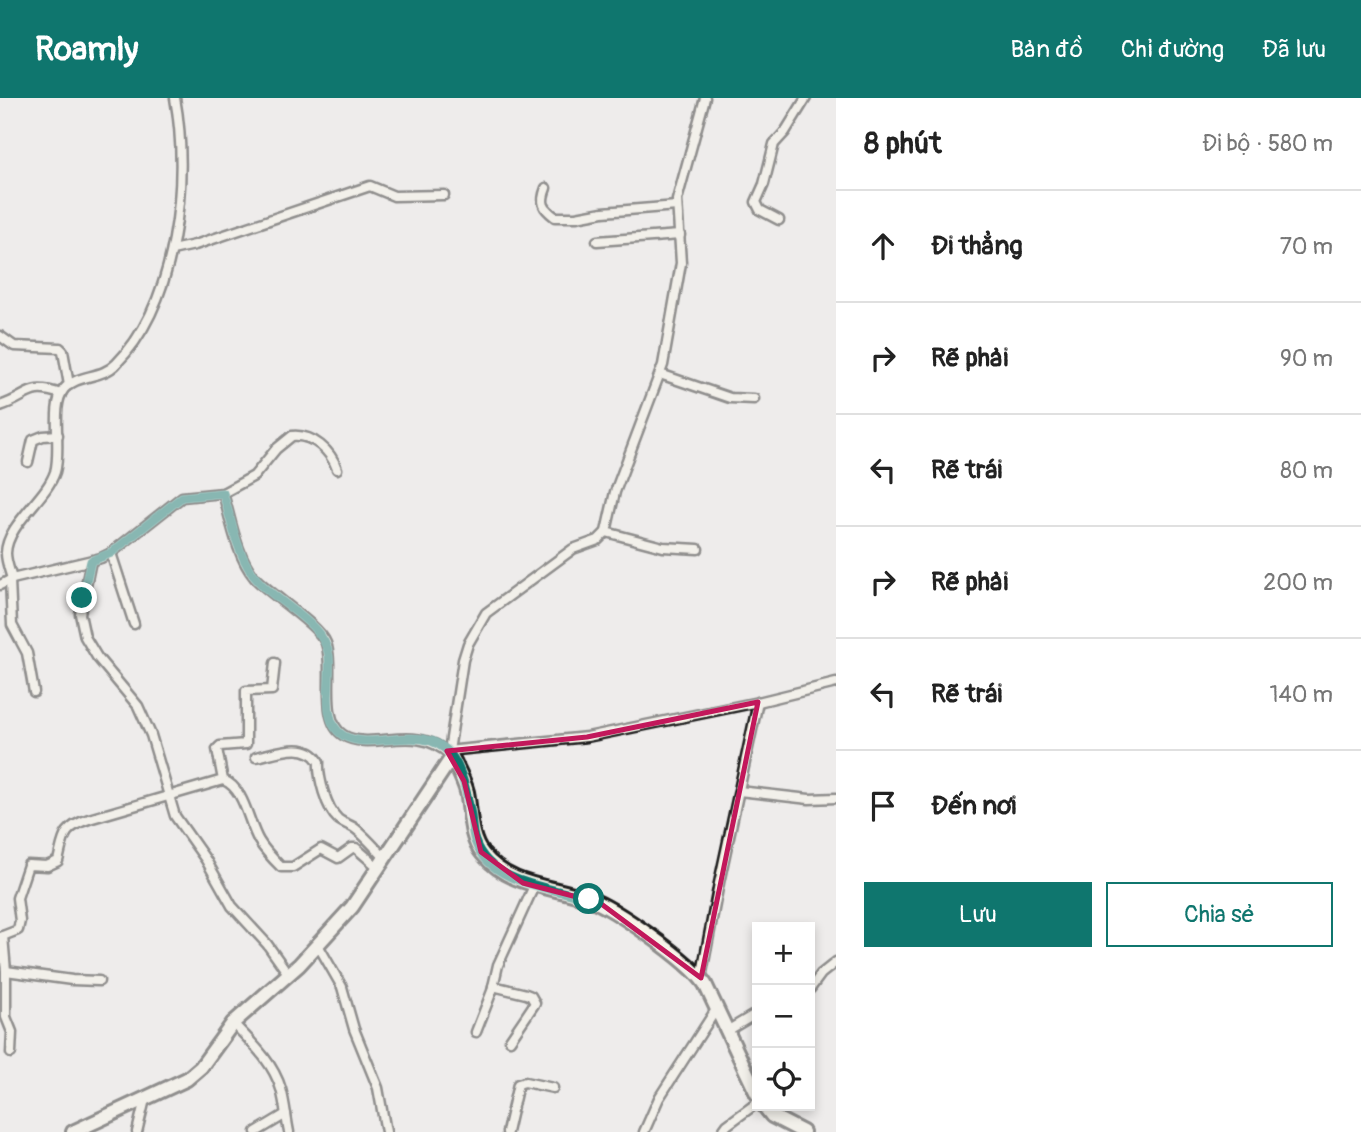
<!DOCTYPE html>
<html lang="vi">
<head>
<meta charset="utf-8">
<style>
  body { margin:0; font-family:Pangolin,sans-serif; background:#f2f2f2; color:#222 }
  .controls { position:absolute; right:21px; bottom:21px; display:grid; overflow:hidden; border-radius:0px; box-shadow:0 4px 10px #0003 }
  .controls button { width:63px; height:63px; display:grid; place-items:center; padding:0; border:0; border-bottom:2px solid #e0e0e0; background:#fff; color:#222; font:35px sans-serif }
  .stop { position:absolute; width:21px; height:21px; margin:-16px; border:5px solid #0f766e; border-radius:50%; background:#fff }
  .stop.end { background:#0f766e; border-color:#fff; box-shadow:0 2px 7px #0008 }
  .list { margin:0; padding:0; list-style:none }
  h2 { display:flex; justify-content:space-between; align-items:center; height:91px; margin:0; padding:0 28px; font-size:30px }
  h2 small { font-size:23px; font-weight:400; color:#767676 }
  .list li { display:grid; grid-template-columns:46px 1fr auto; gap:21px; align-items:center; box-sizing:border-box; height:112px; padding:0 28px; border-top:2px solid #e0e0e0 }
  .list b { display:block; font-size:26px; white-space:nowrap }
  .list em { font-size:23px; font-style:normal; color:#767676 }
  .actions { display:flex; gap:14px; padding:21px 28px }
  .actions a { flex:1; padding:16px 0; border:2px solid #0f766e; border-radius:0px; text-align:center; font-size:24px; color:#0f766e }
  .actions .main { background:#0f766e; color:#fff }
  .icon { flex:none; width:38px; height:38px; fill:none; stroke:currentColor; stroke-width:2; stroke-linecap:round; stroke-linejoin:round }
  .map { position:relative; flex:none; width:836px; height:1034px; overflow:hidden }
  header { display:flex; align-items:center; gap:42px; box-sizing:border-box; height:98px; padding:0 35px; background:#0f766e; color:#fff }
  header strong { font-size:33px }
  nav { display:flex; gap:38px; margin-inline-start:auto; font-size:24px }
  main { display:flex }
  aside { flex:1; background:#fff }
  .map>svg:first-child { display:block }
  .lines { fill:none; stroke-linecap:round; stroke-linejoin:round }
  .street-casing { stroke:#1c1c1c; stroke-width:13 }
  .secondary-casing { stroke:#1c1c1c; stroke-width:18 }
  .street { stroke:#f7f3e8; stroke-width:8 }
  .secondary { stroke:#f7f3e8; stroke-width:12 }
  .route { stroke:#0f766e; stroke-width:9 }
  .marked { fill:none; stroke:#c2185b; stroke-width:5; stroke-linejoin:round }
</style>
</head>
<body>
<header>
<strong>Roamly</strong>
<nav><a>Bản đồ</a><a>Chỉ đường</a><a>Đã lưu</a></nav>
</header>
<main>
<div class="map">
<svg width="836" height="1034" viewBox="0 0 836 1034">
  <rect width="100%" height="100%" fill="#eeeceb"/>
  <filter id="ink" filterUnits="userSpaceOnUse"><feTurbulence type="fractalNoise" baseFrequency=".0143" numOctaves="2"/><feDisplacementMap in="SourceGraphic" scale="14" xChannelSelector="R" yChannelSelector="G"/><feConvolveMatrix kernelMatrix="1 2 1 2 8 2 1 2 1" color-interpolation-filters="sRGB"/></filter>
  <g filter="url(#ink)">
    <g class="lines">
      <defs>
        <g id="street">
          <path d="M546,90C540,105 543,110 555,119H576L603,114L677,108"/>
          <polyline points="779,122 760,112 756,104 764,86 774,46 785,34 806,0"/>
          <polyline points="597,143 680,137"/>
          <polyline points="172,152 195,147 370,88 394,98 444,97"/>
          <polyline points="0,238 14,248 60,250 63,253 69,287"/>
          <polyline points="660,276 730,300 754,301"/>
          <path d="M0,308C31,298 27,285 61,296"/>
          <polyline points="28,364 33,342 43,338 58,337"/>
          <path d="M223,395C231,422 236,457 255,480C271,497 319,527 326,545C335,570 319,622 343,637C372,655 415,623 450,657"/>
          <polyline points="606,434 663,449 698,451"/>
          <polyline points="111,455 134,526"/>
          <polyline points="91,463 80,516 85,539 97,559 138,608 151,637 175,718 206,762 232,808 267,846 289,877"/>
          <path d="M12,481C10,473 6,464 6,455C7,426 46,401 55,374C62,351 50,308 64,291C77,276 102,281 116,266C177,205 190,81 175,0"/>
          <polyline points="10,482 12,527 27,555 34,594"/>
          <path d="M0,487L12,481L101,460L111,455L182,399L223,395L254,378L276,351L292,338C313,336 331,353 337,371"/>
          <path d="M275,565L272,592L246,593V646L220,648L217,651L223,682C245,690 248,725 259,743C265,753 273,761 281,769H293L321,751L338,760L352,750H356L379,770"/>
          <polyline points="447,653 587,639 758,604 836,585"/>
          <polyline points="449,653 463,562 468,546 486,515 573,451 598,442 606,434 615,394 663,267 681,165 677,102 705,0"/>
          <path d="M256,659C276,655 307,642 319,664C318,679 326,710 338,721C344,726 352,727 357,732C367,740 376,751 385,760"/>
          <polyline points="739,693 809,701 836,700"/>
          <polyline points="3,838 6,873 6,919 12,934 11,955"/>
          <path d="M0,839L18,832L20,823L17,800L28,767L47,768L58,763C64,739 62,730 89,721L223,682"/>
          <polyline points="318,847 342,889 354,931 378,990 386,1034"/>
          <polyline points="6,873 72,882 99,883"/>
          <polyline points="701,880 719,785 758,604"/>
          <polyline points="493,888 526,896 531,898 535,905 510,942"/>
          <polyline points="810,891 821,876 836,864"/>
          <path d="M233,925C252,945 273,964 281,991C285,1005 286,1020 289,1034"/>
          <polyline points="727,933 757,915"/>
          <polyline points="476,934 492,893 498,867 534,788"/>
          <polyline points="137,1034 145,1001"/>
          <polyline points="256,1034 286,1016"/>
          <polyline points="507,1034 518,986 525,984 553,990"/>
          <polyline points="644,1034 659,1000 717,910"/>
          <polyline points="722,1034 727,1027 757,1005"/>
        </g>
        <g id="secondary">
          <polyline points="764,1008 772,1018 803,1034"/>
          <path d="M73,1034L187,981L201,969L233,925L299,867L352,809L452,659C457,670 464,682 467,694C471,713 469,740 483,756C511,790 551,787 589,801C615,810 691,864 705,886L757,996"/>
        </g>
      </defs>
      <use href="#street" class="street-casing"/>
      <use href="#secondary" class="secondary-casing"/>
      <use href="#street" class="street"/>
      <use href="#secondary" class="secondary"/>
    </g>
  </g>
  <g class="lines" filter="url(#ink)">
    <path class="route" d="M82,500L91,463L111,455L182,399L223,395C231,421 236,451 251,474C270,503 325,523 329,558C332,581 319,624 344,638C374,654 424,623 451,657C463,673 467,697 471,717C472,725 472,735 475,743C490,787 552,789 589,801"/>
  </g>
  <path d="M0 0H836V1034H0ZM758,604L701,880L600,805L523,785L481,754L464,683L447,653L587,639Z" fill="#eeeceb" fill-opacity=".55" fill-rule="evenodd"/>
  <path class="marked" d="M758,604L701,880L600,805L523,785L481,754L464,683L447,653L587,639Z"/>
</svg>
<div class="controls">
<button>+</button>
<button>−</button>
<button><svg class="icon" aria-label="locate" viewBox="0 0 24 24"><circle cx="12" cy="12" r="6"/><path d="M12 2v4M12 18v4M2 12h4M18 12h4"/></svg></button>
</div>
<div class="stop" style="left:589px;top:801px"></div>
<div class="stop end" style="left:82px;top:500px"></div>
</div>
<aside>
<h2>8 phút<small>Đi bộ · 580 m</small></h2>
<ul class="list">
<li><svg class="icon" aria-label="ahead" viewBox="0 0 24 24"><path d="M12 20V5M6 11l6-6 6 6"/></svg><div><b>Đi thẳng</b></div><em>70 m</em></li>
<li><svg class="icon" aria-label="right" viewBox="0 0 24 24"><path d="M7 20v-9h11M14 6l5 5-5 5"/></svg><div><b>Rẽ phải</b></div><em>90 m</em></li>
<li><svg class="icon" aria-label="left" viewBox="0 0 24 24"><path d="M17 20v-9H6M10 6l-5 5 5 5"/></svg><div><b>Rẽ trái</b></div><em>80 m</em></li>
<li><svg class="icon" aria-label="right" viewBox="0 0 24 24"><path d="M7 20v-9h11M14 6l5 5-5 5"/></svg><div><b>Rẽ phải</b></div><em>200 m</em></li>
<li><svg class="icon" aria-label="left" viewBox="0 0 24 24"><path d="M17 20v-9H6M10 6l-5 5 5 5"/></svg><div><b>Rẽ trái</b></div><em>140 m</em></li>
<li><svg class="icon" aria-label="arrive" viewBox="0 0 24 24"><path d="M6 21V4h12l-3 4 3 4H6"/></svg><div><b>Đến nơi</b></div></li>
</ul>
<div class="actions"><a class="main">Lưu</a><a>Chia sẻ</a></div>
</aside>
</main>
</body>
</html>
